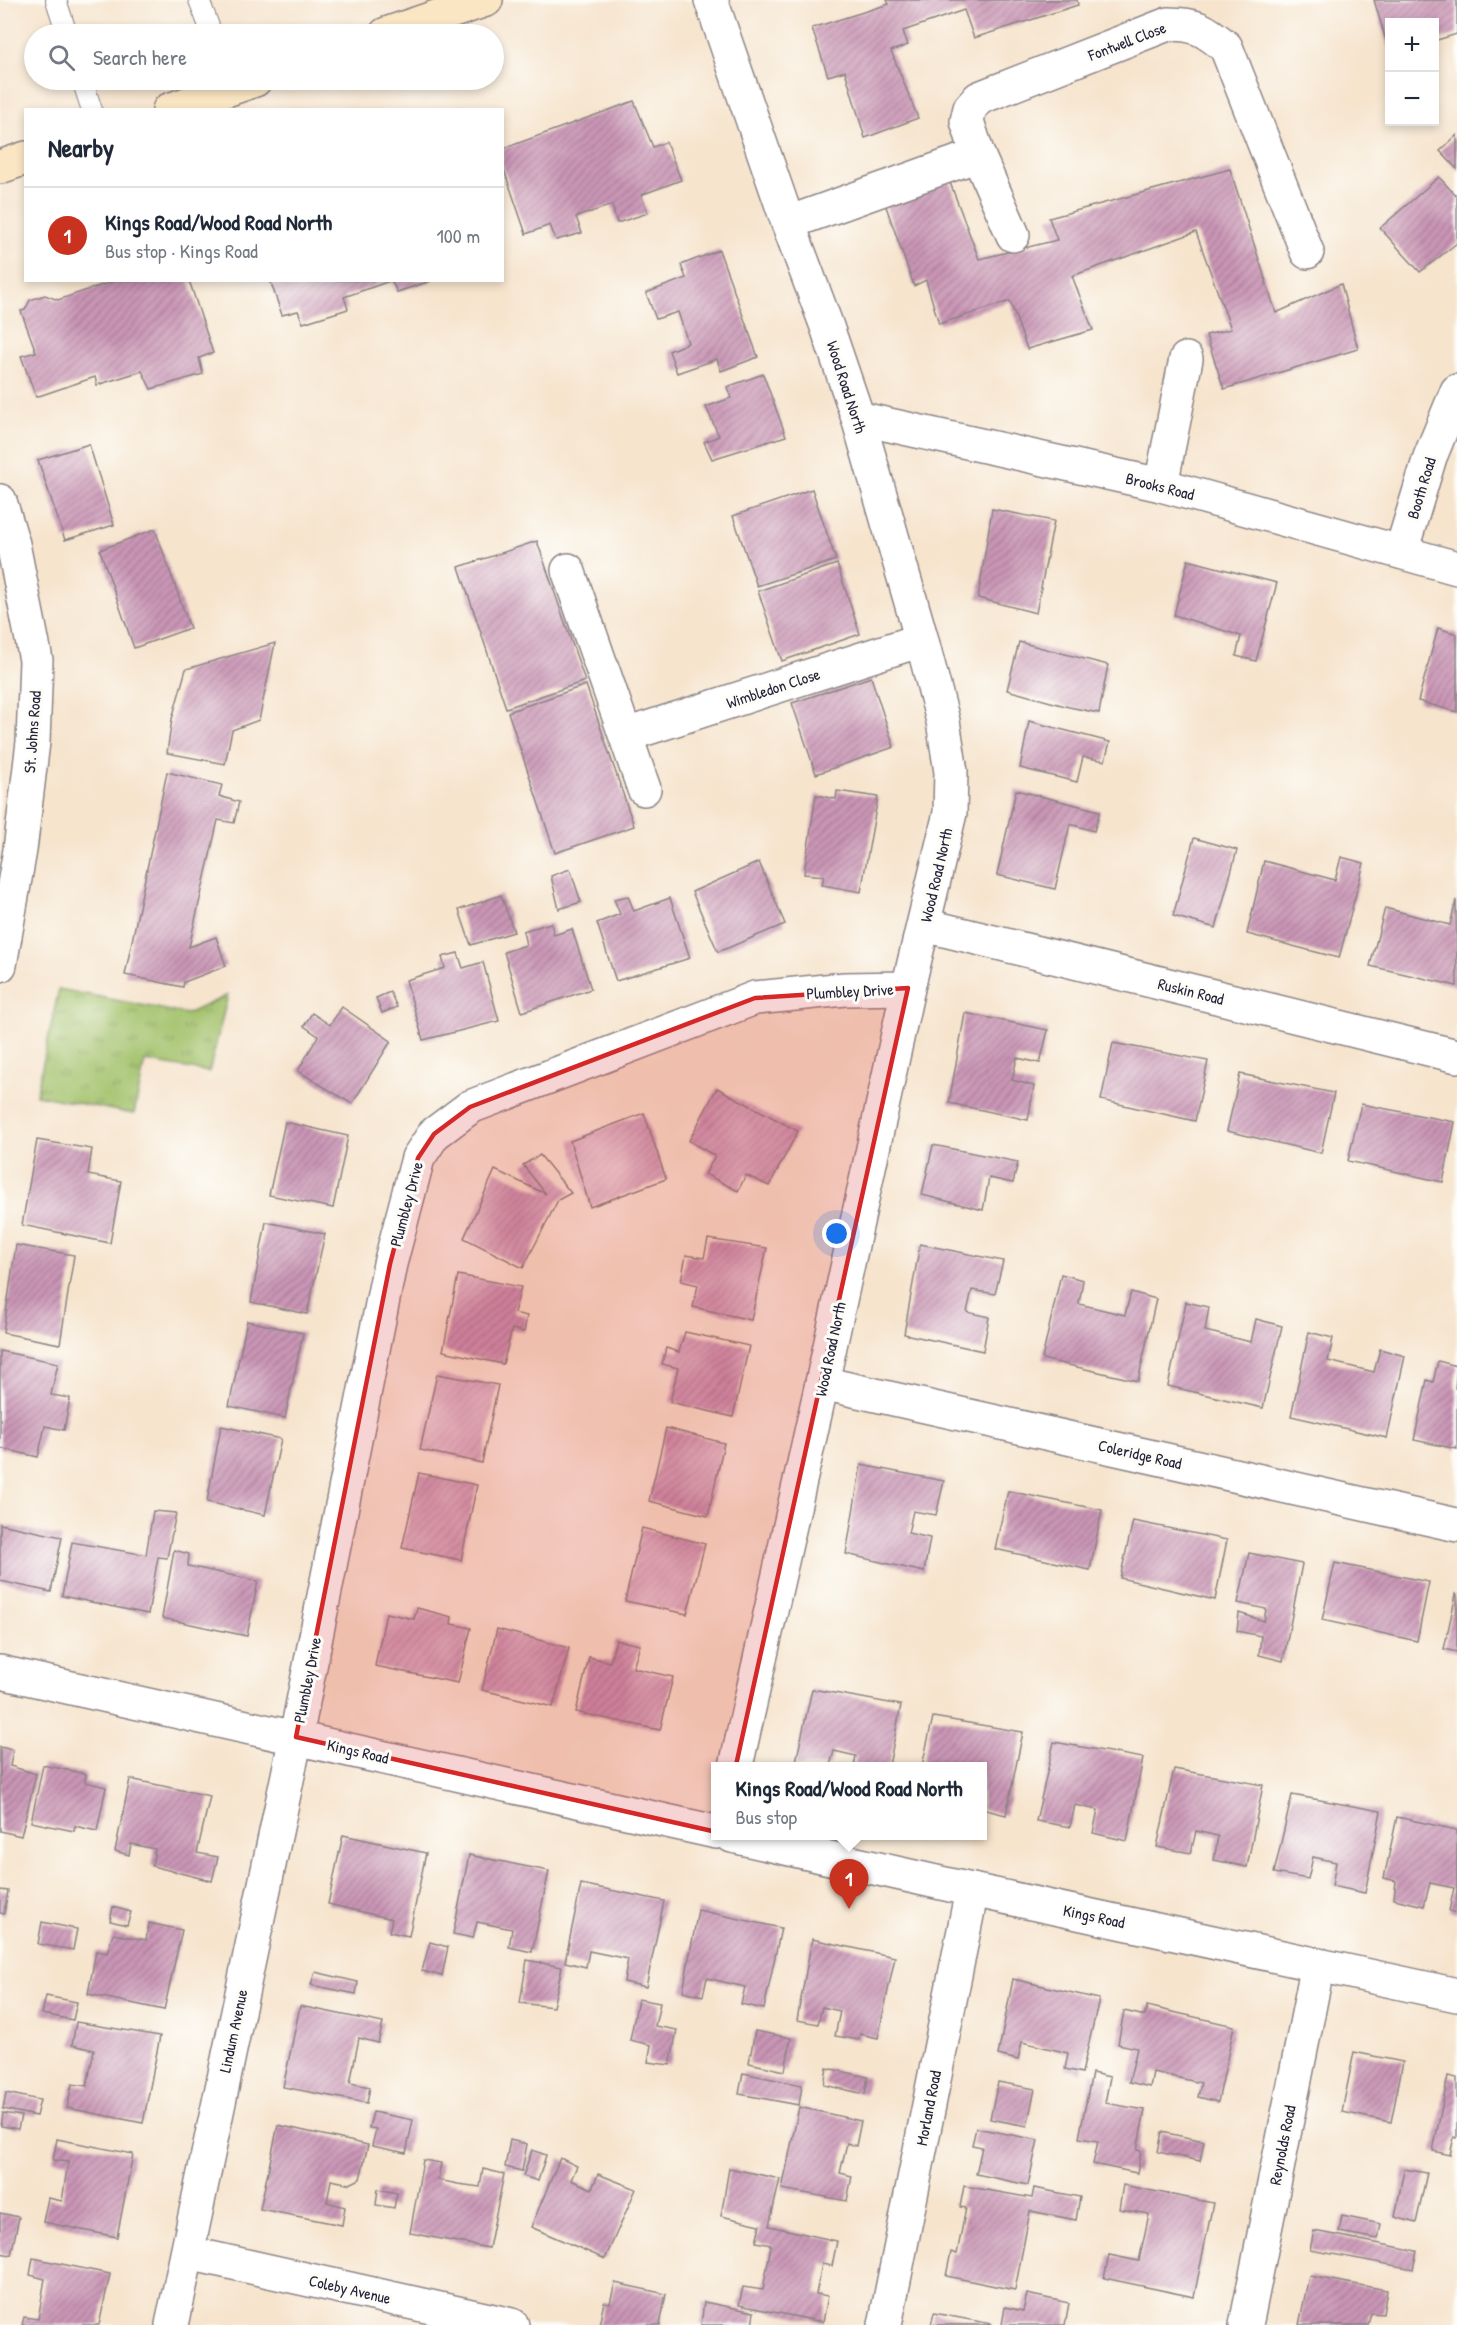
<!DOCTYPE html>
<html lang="en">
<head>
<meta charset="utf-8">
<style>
  body { margin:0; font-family:"Patrick Hand",sans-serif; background:#f6f6f7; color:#1f2937 }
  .controls { position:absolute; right:18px; top:18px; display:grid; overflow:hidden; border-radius:0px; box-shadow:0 3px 9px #0003 }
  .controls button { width:54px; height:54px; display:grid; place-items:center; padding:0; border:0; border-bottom:2px solid #e0e1e3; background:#fff; color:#1f2937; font:30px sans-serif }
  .you { position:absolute; left:837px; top:1234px; width:21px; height:21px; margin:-15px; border:4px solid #fff; border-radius:50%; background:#1a73e8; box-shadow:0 0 0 9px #1a73e833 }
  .badge { display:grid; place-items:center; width:39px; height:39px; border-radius:50%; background:#c8321e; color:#fff; font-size:20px; font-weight:700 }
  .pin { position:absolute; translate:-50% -50px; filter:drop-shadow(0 2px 3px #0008) }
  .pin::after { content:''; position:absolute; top:32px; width:21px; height:18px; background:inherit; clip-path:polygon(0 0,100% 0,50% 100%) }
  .popup { position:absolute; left:711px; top:1762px; width:276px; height:78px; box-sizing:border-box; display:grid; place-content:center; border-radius:0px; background:#fff; filter:drop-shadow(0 2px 4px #0005); font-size:20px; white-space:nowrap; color:#747a83 }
  .popup b { font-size:22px; color:#1f2937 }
  .popup::after { content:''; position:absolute; left:50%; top:100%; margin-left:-12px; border:12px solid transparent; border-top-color:#fff }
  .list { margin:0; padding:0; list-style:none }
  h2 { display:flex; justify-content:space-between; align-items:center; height:78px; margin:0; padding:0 24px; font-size:26px }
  h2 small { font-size:20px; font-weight:400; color:#747a83 }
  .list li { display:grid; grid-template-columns:39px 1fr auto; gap:18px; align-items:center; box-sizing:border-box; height:96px; padding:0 24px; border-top:2px solid #e0e1e3 }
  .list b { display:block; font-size:22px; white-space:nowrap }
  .list p { margin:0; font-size:20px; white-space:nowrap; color:#747a83 }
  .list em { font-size:20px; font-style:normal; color:#747a83 }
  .icon { flex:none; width:33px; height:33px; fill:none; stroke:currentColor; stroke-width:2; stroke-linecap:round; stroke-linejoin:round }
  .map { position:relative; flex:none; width:1457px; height:2325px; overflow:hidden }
  .search { position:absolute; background:#fff; box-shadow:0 3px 9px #0003; left:24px; top:24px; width:480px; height:66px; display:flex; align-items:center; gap:15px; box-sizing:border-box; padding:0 21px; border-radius:33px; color:#747a83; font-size:22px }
  .panel { position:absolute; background:#fff; box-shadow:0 3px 9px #0003; left:24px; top:108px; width:480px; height:174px; border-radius:0px }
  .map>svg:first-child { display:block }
  .grass { fill:url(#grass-tufts); stroke:#627252; stroke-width:1.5 }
  .building { fill:url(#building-hatch) }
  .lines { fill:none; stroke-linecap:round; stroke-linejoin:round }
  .service-casing { stroke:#8c8384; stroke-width:22 }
  .minor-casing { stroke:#8c8384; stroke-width:36 }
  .tertiary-casing { stroke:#8c8384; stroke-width:36 }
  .secondary-casing { stroke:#8c8384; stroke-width:36 }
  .service { stroke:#fff; stroke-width:20 }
  .minor { stroke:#fff; stroke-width:33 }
  .tertiary { stroke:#fff; stroke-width:33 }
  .secondary { stroke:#fbe6c4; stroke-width:33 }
  .marked { fill:#d62828; fill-opacity:0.2; stroke:#d62828; stroke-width:4.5; stroke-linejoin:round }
  .labels { text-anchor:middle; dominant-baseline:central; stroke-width:6; stroke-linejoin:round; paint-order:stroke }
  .street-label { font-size:16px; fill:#22223b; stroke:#fdfcf7 }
</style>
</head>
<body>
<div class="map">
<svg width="1457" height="2325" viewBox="0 0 1457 2325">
  <defs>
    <pattern id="grass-tufts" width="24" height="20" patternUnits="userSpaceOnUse" patternTransform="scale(1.5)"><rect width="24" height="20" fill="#a1c169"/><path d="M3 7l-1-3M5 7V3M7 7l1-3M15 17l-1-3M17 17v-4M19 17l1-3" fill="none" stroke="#839c58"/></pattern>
    <pattern id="building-hatch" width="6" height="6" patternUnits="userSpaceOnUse" patternTransform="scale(1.5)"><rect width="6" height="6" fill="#ca96b6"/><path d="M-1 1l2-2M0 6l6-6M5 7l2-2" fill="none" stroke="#a47a95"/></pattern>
  </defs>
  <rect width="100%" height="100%" fill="#fdfcf7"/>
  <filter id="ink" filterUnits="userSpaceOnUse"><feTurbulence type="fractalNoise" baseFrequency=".0167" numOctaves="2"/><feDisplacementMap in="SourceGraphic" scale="12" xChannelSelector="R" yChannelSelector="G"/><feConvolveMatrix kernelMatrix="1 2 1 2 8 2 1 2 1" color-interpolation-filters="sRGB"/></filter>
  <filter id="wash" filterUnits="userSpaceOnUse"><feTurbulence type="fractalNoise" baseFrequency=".008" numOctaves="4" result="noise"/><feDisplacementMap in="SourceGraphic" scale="24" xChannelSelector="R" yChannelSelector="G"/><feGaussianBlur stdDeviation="1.35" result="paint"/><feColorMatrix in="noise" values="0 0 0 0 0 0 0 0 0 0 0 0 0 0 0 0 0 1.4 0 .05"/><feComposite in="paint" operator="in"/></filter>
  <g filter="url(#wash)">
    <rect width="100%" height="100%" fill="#f6e4cd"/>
    <polygon class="grass" points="59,989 187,1014 228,995 209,1072 145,1061 134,1114 36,1095"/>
    <g id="blocks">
      <g class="building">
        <polygon points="887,0 1077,0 1078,5 974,38 964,10 903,31 908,45 891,51 918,118 865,138 845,71 828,76 812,28 889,4"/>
        <polygon points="1374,0 1457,0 1457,34 1434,41 1434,22 1389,22 1389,46 1388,47"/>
        <polygon points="634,101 653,147 666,142 681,180 641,195 648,213 617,223 612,205 576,217 582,233 556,240 550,225 526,234 502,164 502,149"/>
        <polygon points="1457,135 1457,169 1440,151"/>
        <polygon points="1230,169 1276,313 1341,284 1358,349 1224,389 1206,335 1231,329 1196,232 1072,276 1093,330 1027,349 1010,301 939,324 926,280 914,286 882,195 946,172 979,259 1057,240 1049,218"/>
        <polygon points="1439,177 1457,197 1457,243 1420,272 1380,228"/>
        <polygon points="719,250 758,357 721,371 717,359 677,373 669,351 688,343 678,312 656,319 646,293 686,278 681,265"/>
        <polygon points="117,280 189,280 213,353 199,358 203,374 151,389 142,371 97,385 95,377 36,397 21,356 36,352 21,311 25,310 30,300 45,295 58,300"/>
        <polygon points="270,280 390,280 390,281 344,297 348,309 303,323 298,311 282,315"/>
        <polygon points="391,280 431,280 431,281 397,292"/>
        <polygon points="763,374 786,436 712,459 704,442 719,436 706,407 731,398 727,387"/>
        <polygon points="89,444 114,525 65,540 38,460"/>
        <polygon points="812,489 836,560 757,586 733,516"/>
        <polygon points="992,509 1054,521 1036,613 978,598"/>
        <polygon points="155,529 190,628 134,648 100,550"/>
        <polygon points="537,541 585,681 506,708 459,567"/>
        <polygon points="1188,560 1277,583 1256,661 1236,656 1241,636 1174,615"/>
        <polygon points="837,564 860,634 782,661 758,591"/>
        <polygon points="1438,628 1457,634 1457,712 1418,701"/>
        <polygon points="1019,642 1108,665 1099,713 1069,707 1007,690"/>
        <polygon points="275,643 259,720 232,730 225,764 167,753 172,719 186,669"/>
        <polygon points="871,677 894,747 816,774 792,703"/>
        <polygon points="586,685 634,826 555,853 508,712"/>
        <polygon points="1029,721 1110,742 1105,761 1083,757 1077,782 1020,768"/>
        <polygon points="167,772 222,785 219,796 239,802 234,823 218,820 189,947 216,937 226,966 184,982 183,987 125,975"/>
        <polygon points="1016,790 1100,811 1094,831 1070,824 1055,889 997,875"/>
        <polygon points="837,791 878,797 861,892 822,885 824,876 804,874 816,795 836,799"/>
        <polygon points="1194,838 1237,850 1216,928 1173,916"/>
        <polygon points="1341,857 1364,863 1339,958 1247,934 1264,861 1335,880"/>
        <polygon points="759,862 785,924 718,952 692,892"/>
        <polygon points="570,869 581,902 559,909 551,876"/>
        <polygon points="501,895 514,932 471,945 459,910"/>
        <polygon points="628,896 634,911 670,898 690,958 616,981 597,923 620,914 614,899"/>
        <polygon points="1456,900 1457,986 1370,966 1385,908 1450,925"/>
        <polygon points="551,923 554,935 572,929 591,989 522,1012 504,952 526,945 523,931"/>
        <polygon points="458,953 463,968 483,962 499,1021 423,1040 406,980 445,968 442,957"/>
        <polygon points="390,992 397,1007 382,1013 376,998"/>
        <polygon points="342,1007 391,1041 352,1104 298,1071 318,1036 304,1026 312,1013 330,1025"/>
        <polygon points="965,1013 1048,1030 1040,1063 1017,1058 1012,1080 1034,1086 1028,1120 949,1103"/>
        <polygon points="1113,1043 1208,1061 1195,1121 1101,1100"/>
        <polygon points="1240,1074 1334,1093 1321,1153 1227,1131"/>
        <polygon points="717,1088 798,1131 769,1186 746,1175 738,1191 705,1174 715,1156 689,1141"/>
        <polygon points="1361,1104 1455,1122 1443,1182 1348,1161"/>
        <polygon points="644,1113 666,1179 590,1207 570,1141"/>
        <polygon points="285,1122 348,1136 333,1208 269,1195"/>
        <polygon points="37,1140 92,1149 88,1175 121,1181 110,1243 22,1225"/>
        <polygon points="933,1145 1018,1162 1013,1183 989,1178 983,1210 922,1195"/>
        <polygon points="540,1155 571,1193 558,1200 523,1268 464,1238 495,1170 546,1194 523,1165"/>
        <polygon points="266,1222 325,1234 307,1314 251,1302"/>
        <polygon points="708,1239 767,1248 751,1320 693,1307 698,1285 681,1281 686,1255 704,1258"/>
        <polygon points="920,1244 1003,1261 995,1294 972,1290 967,1312 989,1317 983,1351 904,1334"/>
        <polygon points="16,1245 74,1255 60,1344 3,1333"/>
        <polygon points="1061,1274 1083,1280 1079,1304 1125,1315 1131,1292 1156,1299 1138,1381 1042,1359"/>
        <polygon points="458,1275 521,1287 514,1313 527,1316 524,1332 512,1329 503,1364 443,1351"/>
        <polygon points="1186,1302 1209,1307 1205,1331 1251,1342 1256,1319 1282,1326 1263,1408 1168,1386"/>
        <polygon points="247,1321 303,1333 285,1418 229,1406"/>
        <polygon points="685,1332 749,1346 733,1417 670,1402 678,1368 662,1364 666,1348 679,1352"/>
        <polygon points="1309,1332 1333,1338 1328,1361 1374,1372 1380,1349 1405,1356 1387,1438 1291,1416"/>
        <polygon points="0,1351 58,1363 51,1395 70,1398 64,1430 45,1426 38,1457 0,1448"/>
        <polygon points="1438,1361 1457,1366 1455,1388 1457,1389 1457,1449 1414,1440 1427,1380 1433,1382"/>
        <polygon points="437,1374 498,1385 482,1463 420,1450"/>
        <polygon points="221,1426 281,1439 265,1515 207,1502"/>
        <polygon points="666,1428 724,1443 708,1516 649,1501"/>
        <polygon points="861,1465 944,1481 936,1515 913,1511 908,1533 930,1538 924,1572 846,1554"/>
        <polygon points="419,1473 477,1485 461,1560 402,1548"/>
        <polygon points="1008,1491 1102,1510 1090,1570 995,1549"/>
        <polygon points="153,1511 176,1513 167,1558 158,1557 148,1614 62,1596 72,1542 146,1555"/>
        <polygon points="1133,1521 1227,1540 1215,1600 1120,1578"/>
        <polygon points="0,1524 62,1537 51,1592 0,1581"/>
        <polygon points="642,1528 705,1544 687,1614 625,1601"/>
        <polygon points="174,1550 189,1554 188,1566 258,1581 247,1636 162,1618"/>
        <polygon points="1249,1553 1302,1564 1283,1661 1259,1655 1261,1636 1237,1631 1239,1613 1264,1621 1266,1609 1238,1603"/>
        <polygon points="1335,1563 1429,1582 1417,1641 1322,1620"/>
        <polygon points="1456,1594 1457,1595 1457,1652 1444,1649"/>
        <polygon points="417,1608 452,1617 451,1624 471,1628 458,1683 375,1666 386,1613 414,1619"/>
        <polygon points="497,1629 569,1648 553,1707 482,1690"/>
        <polygon points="616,1640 640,1645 633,1668 673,1677 660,1730 576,1712 589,1657 610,1662"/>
        <polygon points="812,1689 901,1705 889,1766 854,1766 856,1756 834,1751 830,1766 795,1766"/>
        <polygon points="933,1717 1023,1732 1006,1815 982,1809 982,1766 922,1766"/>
        <polygon points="1054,1742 1143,1758 1127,1841 1093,1833 1098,1810 1075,1805 1070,1827 1036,1821"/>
        <polygon points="0,1747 13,1750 10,1766 36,1774 21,1836 0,1831"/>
        <polygon points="43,1765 86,1774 85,1782 106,1787 97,1831 75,1826 74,1831 31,1822"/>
        <polygon points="1174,1769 1263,1785 1247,1867 1214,1860 1218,1836 1196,1831 1191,1853 1157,1847"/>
        <polygon points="130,1779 210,1796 197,1853 218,1857 212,1881 152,1866 155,1849 131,1844 129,1855 115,1851"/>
        <polygon points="1292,1795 1381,1811 1365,1893 1332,1886 1336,1862 1313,1857 1308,1879 1274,1873"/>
        <polygon points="1397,1817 1457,1830 1457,1913 1449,1911 1454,1888 1430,1883 1424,1906 1394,1899 1396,1881 1384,1878"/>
        <polygon points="343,1835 426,1853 409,1936 389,1932 392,1919 328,1904"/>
        <polygon points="469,1855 549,1871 532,1952 509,1947 512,1929 477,1922 473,1938 453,1934"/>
        <polygon points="581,1884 664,1901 646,1987 624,1982 628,1959 589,1951 586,1967 565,1962"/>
        <polygon points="0,1890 8,1891 4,1914 0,1913"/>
        <polygon points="113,1907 131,1912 127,1925 110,1921"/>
        <polygon points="698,1910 781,1928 764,2009 741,2004 745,1987 707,1978 703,1996 683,1991"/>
        <polygon points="42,1922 77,1929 73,1950 38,1944"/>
        <polygon points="149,1923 182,1930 164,2010 88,1994 96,1951 107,1953 113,1934 146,1940"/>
        <polygon points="812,1939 895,1957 878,2038 860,2034 859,2040 835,2036 840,2011 822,2007 818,2024 797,2020"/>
        <polygon points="430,1942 448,1947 442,1976 422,1971"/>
        <polygon points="527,1960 562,1967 553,2007 520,2003"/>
        <polygon points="315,1972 358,1982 356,1994 311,1985"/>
        <polygon points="1013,1979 1099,1999 1082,2073 1065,2069 1068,2053 1022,2042 1018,2060 998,2055"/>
        <polygon points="46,1996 77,2002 73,2020 42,2014"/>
        <polygon points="638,1999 660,2003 655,2026 677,2030 670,2065 648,2062 651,2045 630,2040"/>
        <polygon points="300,2006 383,2023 378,2043 359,2038 350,2083 370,2087 367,2103 283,2087"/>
        <polygon points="1147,2006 1234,2026 1218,2102 1198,2097 1201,2083 1153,2072 1150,2087 1129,2082 1137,2048 1118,2044 1124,2011 1145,2016"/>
        <polygon points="76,2022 160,2036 143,2123 67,2108 72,2084 87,2086 94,2050 72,2045"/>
        <polygon points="755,2031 791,2038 785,2071 749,2063"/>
        <polygon points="1354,2052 1403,2062 1391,2122 1342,2112"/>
        <polygon points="827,2068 868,2077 865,2094 824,2085"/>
        <polygon points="743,2073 802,2085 799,2105 739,2094"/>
        <polygon points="1092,2073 1110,2077 1105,2103 1145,2110 1137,2150 1141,2151 1137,2173 1093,2164 1098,2141 1079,2138"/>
        <polygon points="1448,2076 1457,2078 1457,2138 1454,2137 1450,2155 1433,2151"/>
        <polygon points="998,2082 1035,2089 1027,2126 990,2119"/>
        <polygon points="6,2093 40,2100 36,2116 3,2109"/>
        <polygon points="799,2107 861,2121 856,2146 847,2143 840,2173 852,2176 847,2201 782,2189"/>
        <polygon points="373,2112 413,2120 406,2153 372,2146 376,2129 369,2128"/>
        <polygon points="3,2113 21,2116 18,2129 1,2126"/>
        <polygon points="278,2125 368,2145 360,2179 350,2184 331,2180 327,2202 345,2207 342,2225 260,2209"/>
        <polygon points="976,2128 1038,2140 1028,2185 976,2174 982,2147 972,2145"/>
        <polygon points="1162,2132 1204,2141 1200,2161 1158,2152"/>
        <polygon points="57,2139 133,2154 117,2237 43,2222 48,2198 62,2201 65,2182 68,2162 53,2160"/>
        <polygon points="510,2140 527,2144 522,2171 505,2167"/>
        <polygon points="532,2150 546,2155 538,2181 523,2176"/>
        <polygon points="560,2158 577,2166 571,2180 592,2189 598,2174 636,2189 605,2259 531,2227"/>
        <polygon points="423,2160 441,2163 438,2180 458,2184 480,2187 483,2169 504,2174 489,2248 410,2233"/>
        <polygon points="729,2168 780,2179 769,2226 837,2241 832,2266 822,2264 816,2294 828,2296 823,2322 739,2305 743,2287 763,2290 771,2245 756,2242 760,2225 721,2216"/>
        <polygon points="1404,2169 1427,2173 1416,2223 1395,2217"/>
        <polygon points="1123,2185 1213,2203 1194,2297 1104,2278 1109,2255 1139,2261 1149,2214 1119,2209"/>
        <polygon points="964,2186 1032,2198 1034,2188 1080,2197 1076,2220 1030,2211 1015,2290 946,2276 951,2252 957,2254 966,2208 960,2207"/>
        <polygon points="378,2189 397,2193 394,2208 376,2205"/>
        <polygon points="0,2213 19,2217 11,2255 0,2253"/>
        <polygon points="1342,2216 1381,2224 1378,2239 1339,2232"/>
        <polygon points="1314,2231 1417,2251 1413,2269 1310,2250"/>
        <polygon points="33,2258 110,2274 99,2325 22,2325 24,2317 38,2319 45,2279 30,2275"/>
        <polygon points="1309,2276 1387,2290 1383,2314 1371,2313 1368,2325 1299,2325"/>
        <polygon points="615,2283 666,2294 660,2325 599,2325 604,2302 610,2303"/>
        <polygon points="1027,2294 1069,2303 1065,2325 1002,2325 1005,2307 1023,2311"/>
        <polygon points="704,2302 754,2312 752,2325 701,2325"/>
        <polygon points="934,2313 992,2324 992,2325 931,2325"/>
      </g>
    </g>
  </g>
  <g filter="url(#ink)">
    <use href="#blocks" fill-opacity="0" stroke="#8c8384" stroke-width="1.5"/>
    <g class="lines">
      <defs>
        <g id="service">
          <polyline points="56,0 67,34"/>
          <polyline points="199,0 212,34"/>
          <polyline points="82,80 92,110"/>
        </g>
        <g id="minor">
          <polyline points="711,0 788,223 826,324 858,418 921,637 943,721 951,772 950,813 908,988 822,1383 736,1766"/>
          <polyline points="788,223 978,155"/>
          <path d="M1013,235L978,155L967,121L970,108L979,98L1168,24C1196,24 1204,29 1226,47L1307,252"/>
          <polyline points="858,418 1161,485 1457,568"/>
          <polyline points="1161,485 1186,359"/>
          <polyline points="0,501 13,544 36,660 33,742 20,850 0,965"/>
          <polyline points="1401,552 1430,457 1457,391"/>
          <polyline points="568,570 644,789"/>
          <polyline points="626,735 921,640"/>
          <polyline points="924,925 1457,1056"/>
          <polyline points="822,1383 1457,1525"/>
          <polyline points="188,2253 512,2325"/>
          <polyline points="172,2325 296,1737 390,1264 418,1158 434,1134 470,1107 755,998 845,989 908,988"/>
          <polyline points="885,2325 972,1890"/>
          <polyline points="1246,2325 1318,1964"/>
        </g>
        <g id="tertiary">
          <polyline points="0,1672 716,1832"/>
          <polyline points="732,1836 972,1890 1457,1995"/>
        </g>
        <g id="secondary">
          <polyline points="386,34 486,0"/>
          <polyline points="169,110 255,80"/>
          <polyline points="0,167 26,158"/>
        </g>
      </defs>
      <use href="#service" class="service-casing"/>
      <use href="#minor" class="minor-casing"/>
      <use href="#tertiary" class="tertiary-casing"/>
      <use href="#secondary" class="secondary-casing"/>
      <use href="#service" class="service"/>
      <use href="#minor" class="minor"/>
      <use href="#tertiary" class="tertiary"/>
      <use href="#secondary" class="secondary"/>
    </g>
  </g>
  <path class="marked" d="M908,988L721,1833L296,1737L390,1264L418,1158L434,1134L470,1107L755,998Z"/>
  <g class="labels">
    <g class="street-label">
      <text transform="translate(1127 41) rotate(-21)">Fontwell Close</text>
      <text transform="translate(847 387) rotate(72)">Wood Road North</text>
      <text transform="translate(1160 486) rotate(14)">Brooks Road</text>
      <text transform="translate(1421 488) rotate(-73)">Booth Road</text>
      <text transform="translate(773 688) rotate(-18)">Wimbledon Close</text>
      <text transform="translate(32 732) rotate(-86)">St. Johns Road</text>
      <text transform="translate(936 875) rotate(-77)">Wood Road North</text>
      <text transform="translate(850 991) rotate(-3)">Plumbley Drive</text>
      <text transform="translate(1191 991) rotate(14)">Ruskin Road</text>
      <text transform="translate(406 1204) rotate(-75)">Plumbley Drive</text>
      <text transform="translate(830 1349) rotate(-78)">Wood Road North</text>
      <text transform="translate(1140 1454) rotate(13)">Coleridge Road</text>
      <text transform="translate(307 1680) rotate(-79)">Plumbley Drive</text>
      <text transform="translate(358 1751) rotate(13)">Kings Road</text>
      <text transform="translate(1094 1916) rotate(12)">Kings Road</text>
      <text transform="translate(233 2031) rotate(-78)">Lindum Avenue</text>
      <text transform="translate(928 2108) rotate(-79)">Morland Road</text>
      <text transform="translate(1282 2145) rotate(-79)">Reynolds Road</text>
      <text transform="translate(350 2289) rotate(13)">Coleby Avenue</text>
    </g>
  </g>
</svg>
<div class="controls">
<button>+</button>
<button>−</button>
</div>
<div class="you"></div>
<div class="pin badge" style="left:849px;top:1909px">1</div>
<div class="popup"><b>Kings Road/Wood Road North</b>Bus stop</div>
<div class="search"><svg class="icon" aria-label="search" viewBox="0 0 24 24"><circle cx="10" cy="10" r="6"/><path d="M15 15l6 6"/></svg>Search here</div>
<section class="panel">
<h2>Nearby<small></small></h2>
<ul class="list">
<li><span class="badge">1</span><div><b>Kings Road/Wood Road North</b><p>Bus stop · Kings Road</p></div><em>100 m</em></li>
</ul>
</section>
</div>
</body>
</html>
